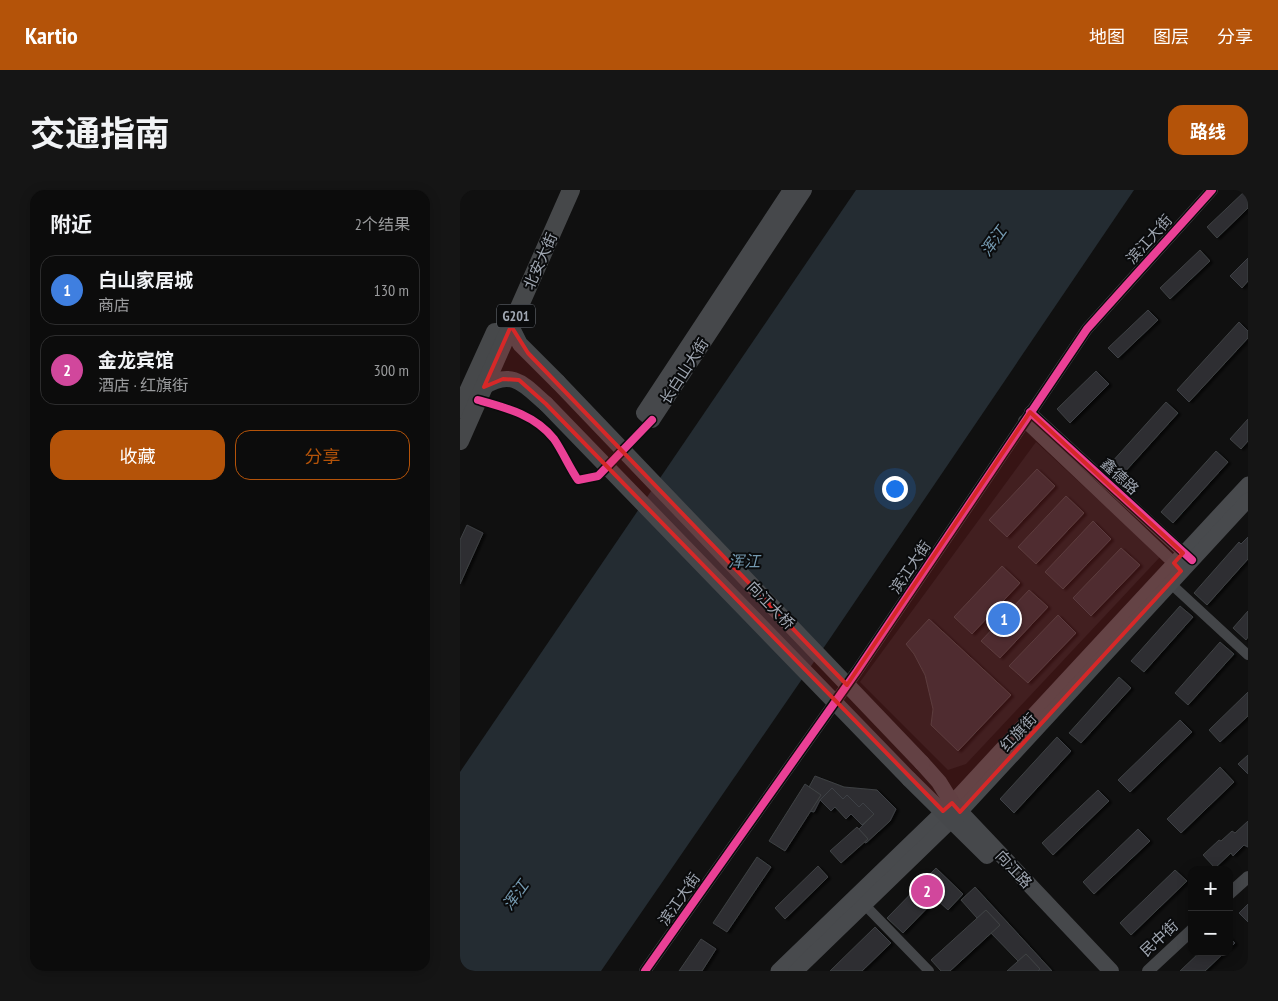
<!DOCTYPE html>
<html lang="zh">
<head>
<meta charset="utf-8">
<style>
  body { margin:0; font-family:"PT Sans Narrow","Noto Sans SC",sans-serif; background:#151515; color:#f1f3f6 }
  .controls { position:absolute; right:15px; bottom:15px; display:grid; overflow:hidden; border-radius:10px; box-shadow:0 2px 12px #0003 }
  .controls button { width:45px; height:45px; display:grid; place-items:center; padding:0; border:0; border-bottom:1px solid #2c2c2d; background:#0c0c0c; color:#f1f3f6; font:25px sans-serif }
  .you { position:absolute; left:434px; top:298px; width:18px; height:18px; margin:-12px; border:4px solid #fff; border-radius:50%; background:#1a73e8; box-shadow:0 0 0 8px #1a73e833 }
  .badge { display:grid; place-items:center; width:32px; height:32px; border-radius:50%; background:#b45309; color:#fff; font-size:16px; font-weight:700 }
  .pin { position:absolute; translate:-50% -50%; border:2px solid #fff; box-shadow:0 1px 5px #0006 }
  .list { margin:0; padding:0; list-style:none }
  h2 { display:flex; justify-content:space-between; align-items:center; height:65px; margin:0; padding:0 20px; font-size:21px }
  h2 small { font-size:16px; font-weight:400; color:#9a9b9d }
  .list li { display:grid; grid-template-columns:32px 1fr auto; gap:15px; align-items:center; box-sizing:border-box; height:70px; margin:0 10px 10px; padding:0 10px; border:1px solid #2c2c2d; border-radius:15px }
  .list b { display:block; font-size:19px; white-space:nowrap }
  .list p { margin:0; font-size:16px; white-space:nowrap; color:#9a9b9d }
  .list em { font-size:16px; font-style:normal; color:#9a9b9d }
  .actions { display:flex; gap:10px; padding:15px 20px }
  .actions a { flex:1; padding:11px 0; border:1px solid #b45309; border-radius:15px; text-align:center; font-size:18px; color:#b45309 }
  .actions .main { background:#b45309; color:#fff }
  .map { position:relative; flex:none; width:788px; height:781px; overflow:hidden; border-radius:15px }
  header { display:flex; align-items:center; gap:30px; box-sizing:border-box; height:70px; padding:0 25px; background:#b45309; color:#fff }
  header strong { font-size:24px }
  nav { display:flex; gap:28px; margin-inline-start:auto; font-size:18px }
  .intro { display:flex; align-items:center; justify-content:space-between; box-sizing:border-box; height:120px; padding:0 30px }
  h1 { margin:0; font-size:35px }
  .button { padding:12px 22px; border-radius:15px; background:#b45309; color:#fff; font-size:18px; font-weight:700 }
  main { display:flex; gap:30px; padding:0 30px }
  aside { flex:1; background:#0c0c0c; border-radius:15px; box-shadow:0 2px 12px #0003 }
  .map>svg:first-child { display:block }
  .built { fill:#1d1d1f }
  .water { fill:#242c32 }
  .building { fill:#2f2f31; stroke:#3e4144; filter:url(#shadow) }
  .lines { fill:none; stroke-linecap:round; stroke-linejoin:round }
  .minor { stroke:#444649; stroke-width:10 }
  .tertiary { stroke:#444649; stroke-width:12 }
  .secondary { stroke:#484a4d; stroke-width:15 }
  .primary { stroke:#46484b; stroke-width:16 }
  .trunk { stroke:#46484a; stroke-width:18 }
  .primary-bridge { stroke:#46484b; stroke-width:16 }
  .cycleway-casing { stroke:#0a0b0c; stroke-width:11 }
  .cycleway { stroke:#ea4096; stroke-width:8 }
  .marked { fill:#d62828; fill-opacity:0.2; stroke:#d62828; stroke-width:4; stroke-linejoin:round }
  .labels { text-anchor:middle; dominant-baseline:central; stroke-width:4; stroke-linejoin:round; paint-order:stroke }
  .shield { fill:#0a0b0c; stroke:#737880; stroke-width:1 }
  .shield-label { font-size:14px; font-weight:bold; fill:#a0a7b2 }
  .street-label { font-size:15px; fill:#a0a7b2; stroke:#0a0b0c }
  .water-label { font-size:16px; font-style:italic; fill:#7499b0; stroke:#0a0b0c }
</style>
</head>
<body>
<header>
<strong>Kartio</strong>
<nav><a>地图</a><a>图层</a><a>分享</a></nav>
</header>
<div class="intro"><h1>交通指南</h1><a class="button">路线</a></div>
<main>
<aside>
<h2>附近<small>2个结果</small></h2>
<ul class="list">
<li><span class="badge" style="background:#3f7fe0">1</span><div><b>白山家居城</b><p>商店</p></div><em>130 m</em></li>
<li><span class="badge" style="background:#d1479c">2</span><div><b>金龙宾馆</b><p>酒店 · 红旗街</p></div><em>300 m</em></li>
</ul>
<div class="actions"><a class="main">收藏</a><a>分享</a></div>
</aside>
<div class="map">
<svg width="788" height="781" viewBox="0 0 788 781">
  <defs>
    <filter id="shadow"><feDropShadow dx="3" dy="1.5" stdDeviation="1" flood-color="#0009"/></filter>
  </defs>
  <rect width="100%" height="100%" fill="#101010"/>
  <polygon class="built" points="576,252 700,367 506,574 488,580 400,492"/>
  <polygon class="water" points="396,0 674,0 371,447 141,781 0,781 0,582"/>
  <g class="building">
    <polygon points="786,0 788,0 788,18 757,48 747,37"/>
    <polygon points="740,60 750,71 710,109 700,98"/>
    <polygon points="788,68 788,91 782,98 770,86"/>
    <polygon points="688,120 698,130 658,168 648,158"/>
    <polygon points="779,132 788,141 788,148 729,212 717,200"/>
    <polygon points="636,181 649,194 610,233 597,219"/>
    <polygon points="706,212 718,223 663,284 651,273"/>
    <polygon points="788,229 788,251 781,259 770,249"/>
    <polygon points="756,261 768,272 713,333 701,322"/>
    <polygon points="577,279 595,296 547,347 529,330"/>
    <polygon points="606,306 624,323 576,374 558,357"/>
    <polygon points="633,331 651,349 603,399 585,382"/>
    <polygon points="7,335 23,343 0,394 0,350"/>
    <polygon points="788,347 788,369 747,415 734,403 779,352 781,354"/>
    <polygon points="661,358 680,375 631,426 613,408"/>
    <polygon points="542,376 560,393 512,444 494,427"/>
    <polygon points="569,400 588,417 540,468 521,451"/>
    <polygon points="720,416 733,427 684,482 671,471"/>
    <polygon points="788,421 788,447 786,450 773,438"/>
    <polygon points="598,425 616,443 568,493 549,476"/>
    <polygon points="469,429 551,505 498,561 471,535 473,519 465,485 454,464 446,454"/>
    <polygon points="760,452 774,464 728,515 715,503"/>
    <polygon points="659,487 671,498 621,553 609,543"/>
    <polygon points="788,502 788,526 760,552 749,540"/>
    <polygon points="720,530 732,542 670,602 658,590"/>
    <polygon points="597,547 611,561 554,623 540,609"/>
    <polygon points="788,565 788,584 778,574"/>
    <polygon points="760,577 774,592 721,643 707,629"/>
    <polygon points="355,586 384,597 417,600 436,619 430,631 406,653 404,652 408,649 399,639 414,624 403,613 399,617 387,605 383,609 372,598 360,610 354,622 350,621 361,605 349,597"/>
    <polygon points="345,594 361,605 325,661 309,651"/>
    <polygon points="372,598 383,609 387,605 399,617 403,613 414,624 402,635 391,624 386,629 375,617 371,621 360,610"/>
    <polygon points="638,600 649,611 593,665 582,653"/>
    <polygon points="788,631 788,657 784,655 773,666 771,663 755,678 743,665 759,650 761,651 772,641 775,643"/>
    <polygon points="397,637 408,649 381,673 370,661"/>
    <polygon points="678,639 690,651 634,704 623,692"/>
    <polygon points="297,667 311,677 267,742 253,733"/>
    <polygon points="358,676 368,687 325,729 315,718"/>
    <polygon points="476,678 503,704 488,720 476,709 443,743 427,728"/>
    <polygon points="715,680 727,691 671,745 660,733"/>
    <polygon points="515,697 592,781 578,781 580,779 566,764 558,771 531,743 540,735 526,720 517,728 501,710"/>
    <polygon points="788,714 788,732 779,723"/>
    <polygon points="526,720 540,735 490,781 481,781 471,770"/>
    <polygon points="415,737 431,753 402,781 370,781"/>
    <polygon points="769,747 775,753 769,759"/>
    <polygon points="241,749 256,759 242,781 219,781"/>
    <polygon points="740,762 765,762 745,781 720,781"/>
    <polygon points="566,764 580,779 578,781 547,781"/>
  </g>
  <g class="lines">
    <g class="minor">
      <path d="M18,210C47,218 75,225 94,249C103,262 109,277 118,290L138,286L192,230"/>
      <polyline points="710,393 788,465"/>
      <polyline points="400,710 469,781"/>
    </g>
    <g class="tertiary">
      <polyline points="570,222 730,369"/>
      <polyline points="564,231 720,379"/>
      <polyline points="769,704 788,687"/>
      <polyline points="185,781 397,481 627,139 752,0"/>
      <polyline points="688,781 732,740"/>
    </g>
    <g class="secondary">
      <polyline points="318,781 492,613 788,294"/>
      <polyline points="336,781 500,622 788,310"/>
    </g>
    <g class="primary">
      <polyline points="331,0 184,223 192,230 344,0"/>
      <polyline points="51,136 60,154 98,192"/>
      <path d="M24,197C53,178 65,196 86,214"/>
      <polyline points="462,573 479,592 492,613 651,781"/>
      <polyline points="449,589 527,666"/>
    </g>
    <g class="trunk">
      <polyline points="0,219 35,142"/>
      <polyline points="0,251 111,0"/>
    </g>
    <g class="primary-bridge">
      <polyline points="98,192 462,573"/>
      <polyline points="86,214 449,589"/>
    </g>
    <defs>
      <g id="cycleway">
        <path d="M18,210C47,218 75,225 94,249C103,262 109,277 118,290L138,286L192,230"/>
        <polyline points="570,222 732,370"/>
        <polyline points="185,781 397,481 627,139 752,0"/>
      </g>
    </defs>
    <use href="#cycleway" class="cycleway-casing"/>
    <use href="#cycleway" class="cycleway"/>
  </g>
  <path class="marked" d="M51,136L68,163L387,495L570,222L723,363L714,373L721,381L500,622L492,613L483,621L86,214L59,190L43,189L24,197Z"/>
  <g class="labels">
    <rect class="shield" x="37" y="114.5" width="38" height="23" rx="4"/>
    <g class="shield-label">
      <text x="56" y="126">G201</text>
    </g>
    <g class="street-label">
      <text transform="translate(689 49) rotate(-48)">滨江大街</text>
      <text transform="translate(80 71) rotate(-66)">北安大街</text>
      <text transform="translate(224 181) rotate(-57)">长白山大街</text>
      <text transform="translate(660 286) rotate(43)">鑫德路</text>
      <text transform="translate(450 377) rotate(-56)">滨江大街</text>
      <text transform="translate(311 415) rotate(46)">向江大桥</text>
      <text transform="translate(558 542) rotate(-47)">红旗街</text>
      <text transform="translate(554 679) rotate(47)">向江路</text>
      <text transform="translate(219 709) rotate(-55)">滨江大街</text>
      <text transform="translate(699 748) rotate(-43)">民中街</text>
    </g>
    <g class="water-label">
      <text transform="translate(533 51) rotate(-54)">浑江</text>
      <text x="284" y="371">浑江</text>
      <text transform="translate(55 705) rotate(-54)">浑江</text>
    </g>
  </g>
</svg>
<div class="controls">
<button>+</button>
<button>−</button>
</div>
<div class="you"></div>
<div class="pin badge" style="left:544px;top:429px;background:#3f7fe0">1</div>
<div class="pin badge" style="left:467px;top:701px;background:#d1479c">2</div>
</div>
</main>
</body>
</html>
